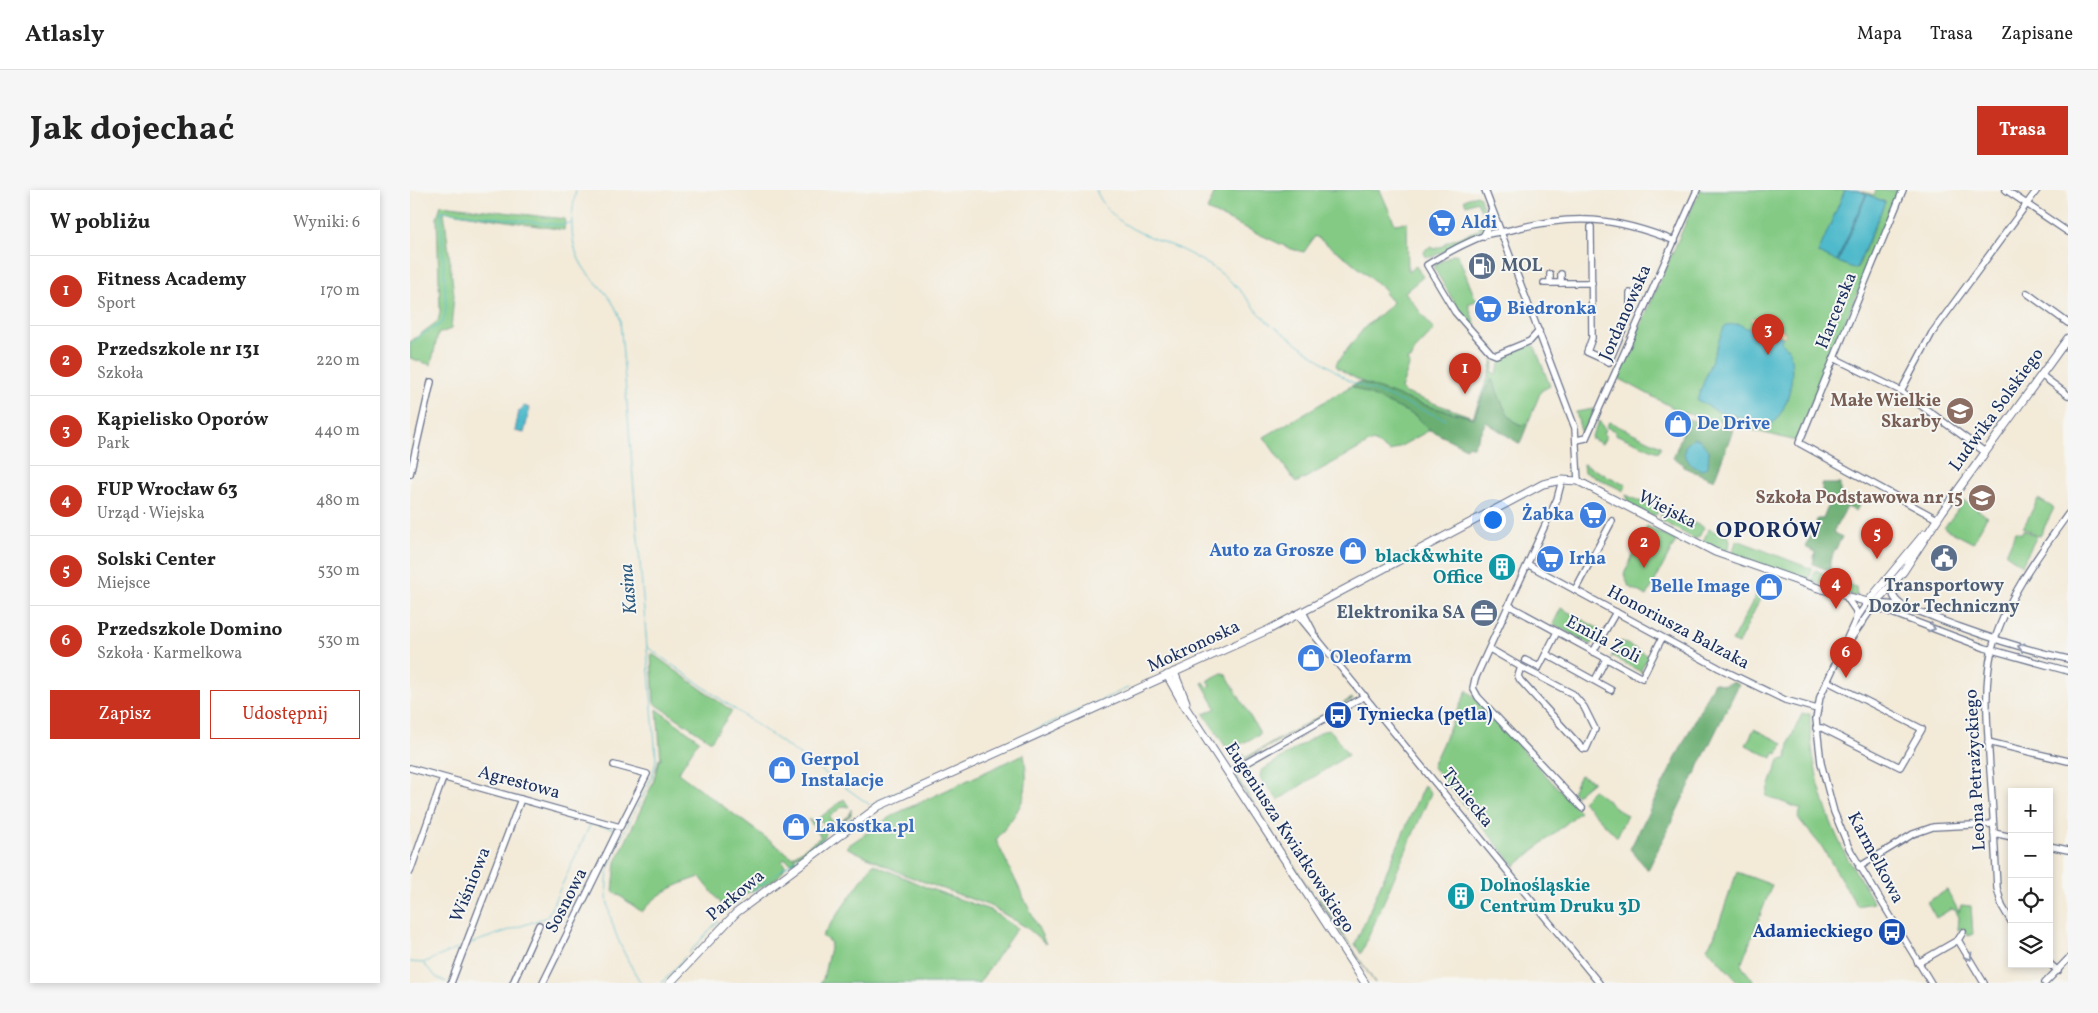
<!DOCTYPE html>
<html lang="pl">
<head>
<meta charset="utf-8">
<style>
  body { margin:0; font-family:Vollkorn,serif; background:#f6f6f6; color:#222 }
  .controls { position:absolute; right:15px; bottom:15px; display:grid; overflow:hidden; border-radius:0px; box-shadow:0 2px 8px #0003 }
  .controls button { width:45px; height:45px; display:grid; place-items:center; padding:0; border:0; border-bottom:1px solid #e0e0e0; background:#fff; color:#222; font:25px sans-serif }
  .you { position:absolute; left:1082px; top:329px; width:18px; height:18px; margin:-12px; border:4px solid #fff; border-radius:50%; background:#1a73e8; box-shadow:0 0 0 8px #1a73e833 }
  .badge { display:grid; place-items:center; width:32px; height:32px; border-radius:50%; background:#c8321e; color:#fff; font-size:16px; font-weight:700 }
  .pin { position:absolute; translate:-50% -41px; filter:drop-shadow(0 1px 2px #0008) }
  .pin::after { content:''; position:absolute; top:26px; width:18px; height:15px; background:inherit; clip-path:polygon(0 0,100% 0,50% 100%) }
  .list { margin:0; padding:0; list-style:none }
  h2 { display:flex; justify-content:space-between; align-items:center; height:65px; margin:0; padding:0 20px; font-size:21px }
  h2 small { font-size:16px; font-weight:400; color:#767676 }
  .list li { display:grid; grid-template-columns:32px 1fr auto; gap:15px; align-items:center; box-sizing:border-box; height:70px; padding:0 20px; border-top:1px solid #e0e0e0 }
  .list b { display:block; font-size:19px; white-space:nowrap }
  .list p { margin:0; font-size:16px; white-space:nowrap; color:#767676 }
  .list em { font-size:16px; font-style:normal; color:#767676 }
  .actions { display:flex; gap:10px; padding:15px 20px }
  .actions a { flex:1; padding:11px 0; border:1px solid #c8321e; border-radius:0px; text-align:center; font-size:18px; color:#c8321e }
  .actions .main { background:#c8321e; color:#fff }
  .icon { flex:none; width:28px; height:28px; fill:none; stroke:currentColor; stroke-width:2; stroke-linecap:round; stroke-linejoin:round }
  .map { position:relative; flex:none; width:1658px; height:793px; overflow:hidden; border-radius:0px }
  header { display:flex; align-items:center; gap:30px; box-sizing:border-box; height:70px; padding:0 25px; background:#fff; border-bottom:1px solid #e0e0e0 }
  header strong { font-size:24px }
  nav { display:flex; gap:28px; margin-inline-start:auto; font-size:18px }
  .intro { display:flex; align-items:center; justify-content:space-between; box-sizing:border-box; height:120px; padding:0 30px }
  h1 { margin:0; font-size:35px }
  .button { padding:12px 22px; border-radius:0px; background:#c8321e; color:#fff; font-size:18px; font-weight:700 }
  main { display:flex; gap:30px; padding:0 30px }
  aside { flex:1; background:#fff; border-radius:0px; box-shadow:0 2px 8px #0003 }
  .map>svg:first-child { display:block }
  .green { fill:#84ca85; stroke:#507c72; fill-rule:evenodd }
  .forest { fill:#6bae72; stroke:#436e68 }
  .sand { fill:#eeda9e; stroke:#84847e }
  .water { fill:#4fbacb; stroke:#357494 }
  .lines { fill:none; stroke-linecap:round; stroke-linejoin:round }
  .stream { stroke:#4fbacb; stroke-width:1 }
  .minor-casing { stroke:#677089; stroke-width:8 }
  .major-casing { stroke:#677089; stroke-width:9 }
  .minor { stroke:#fff; stroke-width:5.5 }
  .major { stroke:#fff; stroke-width:7 }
  .oneway { stroke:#8d97ae }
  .labels { text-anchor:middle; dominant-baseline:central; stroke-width:4; stroke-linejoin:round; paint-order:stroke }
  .shop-label { font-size:18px; font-weight:bold; fill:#366cbe; stroke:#f6f6f2; text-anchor:start }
  .service-label { font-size:18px; font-weight:bold; fill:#4e5e75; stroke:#f6f6f2; text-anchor:start }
  .street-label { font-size:18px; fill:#1b2f5e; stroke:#f6f6f2 }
  .education-label { font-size:18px; font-weight:bold; fill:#785e54; stroke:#f6f6f2; text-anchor:end }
  .culture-label { font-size:18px; font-weight:bold; fill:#0d838f; stroke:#f6f6f2; text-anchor:end }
  .transit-label { font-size:18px; font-weight:bold; fill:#164399; stroke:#f6f6f2; text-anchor:start }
  .water-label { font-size:19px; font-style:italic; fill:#2b597f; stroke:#f6f6f2 }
  .district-label { font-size:22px; font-weight:bold; letter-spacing:1px; fill:#1b2f5e; stroke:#f6f6f2 }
</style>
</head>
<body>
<header>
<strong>Atlasly</strong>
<nav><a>Mapa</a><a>Trasa</a><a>Zapisane</a></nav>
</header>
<div class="intro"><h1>Jak dojechać</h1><a class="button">Trasa</a></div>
<main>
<aside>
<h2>W pobliżu<small>Wyniki: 6</small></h2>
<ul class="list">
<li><span class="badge">1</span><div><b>Fitness Academy</b><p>Sport</p></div><em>170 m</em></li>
<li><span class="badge">2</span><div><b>Przedszkole nr 131</b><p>Szkoła</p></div><em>220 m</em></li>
<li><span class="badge">3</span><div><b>Kąpielisko Oporów</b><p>Park</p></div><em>440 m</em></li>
<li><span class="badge">4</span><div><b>FUP Wrocław 63</b><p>Urząd · Wiejska</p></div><em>480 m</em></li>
<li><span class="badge">5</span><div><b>Solski Center</b><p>Miejsce</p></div><em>530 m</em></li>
<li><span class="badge">6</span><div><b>Przedszkole Domino</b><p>Szkoła · Karmelkowa</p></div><em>530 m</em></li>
</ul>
<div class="actions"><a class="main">Zapisz</a><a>Udostępnij</a></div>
</aside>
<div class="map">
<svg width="1658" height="793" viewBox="0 0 1658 793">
  <rect width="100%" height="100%" fill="#f6f6f2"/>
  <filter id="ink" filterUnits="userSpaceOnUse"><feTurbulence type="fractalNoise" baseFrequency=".02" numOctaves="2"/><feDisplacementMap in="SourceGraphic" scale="10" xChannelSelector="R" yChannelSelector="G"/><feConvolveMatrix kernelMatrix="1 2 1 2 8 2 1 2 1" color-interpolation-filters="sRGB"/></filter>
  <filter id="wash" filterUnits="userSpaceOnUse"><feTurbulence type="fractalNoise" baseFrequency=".0096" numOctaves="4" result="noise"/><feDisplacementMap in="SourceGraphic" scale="20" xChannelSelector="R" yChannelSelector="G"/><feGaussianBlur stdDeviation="1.12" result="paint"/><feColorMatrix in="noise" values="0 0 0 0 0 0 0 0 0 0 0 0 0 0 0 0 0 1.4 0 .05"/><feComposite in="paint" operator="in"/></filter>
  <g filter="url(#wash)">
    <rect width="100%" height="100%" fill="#f3ead8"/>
    <g class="green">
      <path d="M806,0H970L985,34L997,32L998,82L1006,76L1013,87L995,102L1024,140L1005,160L1001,170L998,169L997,172L1000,173L991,199L995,203L1063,227L1080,182L1083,169L1084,174L1082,182L1086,184L1094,165L1120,154L1125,157L1140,196L1131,201L1118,233L1111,235C1095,229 1089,204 1082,190L1077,197L1064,228C1018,216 969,205 928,178L926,176L927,172L955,137L983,113L974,103L976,101L938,69L905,46L894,62L881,59L797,20Z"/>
      <path d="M1290,0H1435L1409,63L1455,3L1447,0L1464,5L1466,0H1490L1386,251L1271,222L1210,189L1209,185ZM1457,5L1475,12L1447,79L1428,71Z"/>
      <polygon points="1066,5 1070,7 1077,32 1071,31 1075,30 1067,11 1056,15 1054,10"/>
      <polygon points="31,15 155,29 154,40 34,21 44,105 41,139 28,144 21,175 0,168 0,152 28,131 30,122 27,28"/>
      <path d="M1072,34L1075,36C1066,48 1036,60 1022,67H1016L1014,62L1016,59L1021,57L1024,59L1035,55V53L1070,39L1069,35Z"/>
      <polygon points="1044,64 1048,65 1065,108 1068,110 1058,114 1066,137 1064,137 1050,122 1024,78 1025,75"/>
      <polygon points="941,196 1006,226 1020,240 980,262 963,251 886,293 854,247"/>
      <polygon points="1183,219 1183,225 1175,244 1172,245 1166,222"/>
      <polygon points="1189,231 1195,240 1193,243 1196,247 1192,254 1181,248"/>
      <polygon points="1199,232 1251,256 1248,262 1205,244 1205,241 1196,237"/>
      <polygon points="1173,274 1216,295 1214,301 1174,282"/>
      <polygon points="1216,305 1249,320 1247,324 1242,326 1218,315"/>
      <polygon points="1628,309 1644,318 1630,346 1613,338"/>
      <polygon points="1554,311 1577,326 1563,353 1534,338"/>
      <polygon points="1252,321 1294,337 1289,347 1285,349 1250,330"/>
      <polygon points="1237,336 1266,351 1237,406 1219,397 1214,384"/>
      <polygon points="1298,339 1319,347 1320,352 1318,359 1313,361 1293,353"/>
      <polygon points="1613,340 1627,346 1612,375 1596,364 1606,341 1611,344"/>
      <polygon points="1327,350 1402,379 1399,390 1395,391 1325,365 1323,360"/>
      <polygon points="1405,380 1420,386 1419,396 1402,392"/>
      <polygon points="1424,388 1446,397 1447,407 1424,399"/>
      <polygon points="1347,403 1352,405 1328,454 1322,451"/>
      <polygon points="1151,418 1189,439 1181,455 1143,434"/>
      <polygon points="1211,451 1239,466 1231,480 1233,483 1202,466 1200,469"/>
      <polygon points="241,463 322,521 301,551 244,513"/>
      <polygon points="812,483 816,484 849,542 849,545 829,555 830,559 827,561 835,565 828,569 823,568 794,524 806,518 792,493 794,492 798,498 801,496 798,490"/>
      <polygon points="1057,500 1170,622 1105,676 1022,576"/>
      <polygon points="942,508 943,509 827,574 828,572"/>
      <path d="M247,519L289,550L268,583L382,667L411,647L398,629L416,640L415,647L384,668L387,671L381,673L375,669L372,671L375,676C371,691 348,698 335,704C329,708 322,716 317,721L290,687C266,695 248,702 232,722L203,701L206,672L243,593L249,569L251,570Z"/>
      <path d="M1392,524H1400C1400,571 1413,621 1435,663C1441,676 1460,702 1463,713L1447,716L1412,657L1388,628L1391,619L1356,606L1369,570L1376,569L1380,550Z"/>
      <polygon points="1344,539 1373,553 1368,564 1364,563 1362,568 1336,555"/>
      <polygon points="919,540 923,543 938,565 868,610 850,587 851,581 913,541"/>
      <path d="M614,564C621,608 611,617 586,650L636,754L616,737L580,716L495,685L436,657L483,625Z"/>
      <polygon points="826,584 827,588 901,702 826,589"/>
      <polygon points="1170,585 1183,591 1166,605 1162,602"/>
      <polygon points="1014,595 1021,603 951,764 945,754"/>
      <path d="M1183,600C1195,606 1203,619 1217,625L1207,647L1172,611Z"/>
      <polygon points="434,609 439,617 433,616 419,627 426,635 439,625 441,619 441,625 422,639 408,629"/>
      <polygon points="463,674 518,698 580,720 607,738 569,793 410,793 413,789 421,753 412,746"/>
      <polygon points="1327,682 1362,695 1331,775 1345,793 1329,793 1297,758 1304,747"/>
      <polygon points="1537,700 1549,722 1551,715 1561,716 1563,744 1558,746 1553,738 1548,740 1549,727 1545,720 1541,719 1526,728 1517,712"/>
      <polygon points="909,707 965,793 909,710"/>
    </g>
    <g class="forest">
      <path d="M1082,189C1089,204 1095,230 1111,235L1118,233L1110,254L1076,232L1063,257L1058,255L1056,258L1020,240L1006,226L941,196L950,192L1017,216L1064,228L1077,197Z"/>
      <polygon points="1278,229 1323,240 1304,290 1273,277 1272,273 1263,268"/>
      <polygon points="1412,294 1430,294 1430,304 1450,314 1446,321 1437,317 1423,342 1432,347 1420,370 1420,381 1403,374 1405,362 1395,357 1405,338 1407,329 1413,329 1419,314 1409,309 1412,302"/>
      <polygon points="1304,492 1314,495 1323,492 1329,494 1238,680 1220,659"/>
    </g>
    <polygon class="sand" points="1343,127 1373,139 1376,145 1373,147 1343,134 1341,129"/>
    <g class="water">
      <polygon points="1435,0 1447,0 1456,4 1427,71 1408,63"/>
      <polygon points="1457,4 1475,12 1446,79 1428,72"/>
      <path d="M1329,134L1338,139L1343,134L1373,147L1371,151C1373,154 1378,157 1379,160C1386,183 1380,218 1361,235L1309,222L1287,210L1314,137L1317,135Z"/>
      <polygon points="114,216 120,218 114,243 105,241 109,221"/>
      <polygon points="1284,248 1290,250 1299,261 1298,276 1292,280 1281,275 1274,264 1275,256"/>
    </g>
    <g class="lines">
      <g class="stream">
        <path d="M166,0C160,30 158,60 179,85C191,98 205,111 210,129L246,567C245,587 233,605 224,623C217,638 208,652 202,668C186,710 209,758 231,793"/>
        <path d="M686,0C700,34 732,44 763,56C781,64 805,77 819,90C835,103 845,121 861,135"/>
        <polyline points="865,137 939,191 1035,229"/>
        <path d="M0,156C5,151 10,145 16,142C32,134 34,135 36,116L31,21L149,35L161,33"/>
        <polyline points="237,457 460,615"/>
        <polyline points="465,612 718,498"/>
        <polyline points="429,638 442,628"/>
        <polyline points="341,702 414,649"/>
        <polyline points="325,714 334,707"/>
        <polyline points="59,754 137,727 180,635 184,634 205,639"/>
        <polyline points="279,763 308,731"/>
        <polyline points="0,772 13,773 49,758"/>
        <polyline points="14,774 26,787 36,792"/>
        <polyline points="252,793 275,767"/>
      </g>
    </g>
  </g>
  <g filter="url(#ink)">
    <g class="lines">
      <defs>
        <g id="minor">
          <polyline points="1075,0 1165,238 1168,291"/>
          <polyline points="1493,0 1389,253 1527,329"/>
          <polyline points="1596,0 1658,42"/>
          <polyline points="1181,37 1182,148 1177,162 1199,172 1220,123 1220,103"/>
          <polyline points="1073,47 1079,35 1081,21"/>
          <polyline points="1140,84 1140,93"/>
          <polyline points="1134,93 1182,93"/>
          <polyline points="1151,93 1151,84"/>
          <polyline points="1617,103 1658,133"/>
          <path d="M1129,141L1120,151L1086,165L1081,163L1045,122L1017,75C1036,63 1057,52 1078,44C1086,42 1093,42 1101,40C1164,23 1204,27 1265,51"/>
          <polyline points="1424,168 1491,201 1575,262"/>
          <polyline points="1631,185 1658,205"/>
          <polyline points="1491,201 1522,143 1627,0"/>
          <polyline points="1167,250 1176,248 1287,0"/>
          <polyline points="0,284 21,192"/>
          <polyline points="1152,290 1147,309 1065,489 1063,498 1068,507 1172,618"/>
          <polyline points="1119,375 1309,478 1375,510 1407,519"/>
          <path d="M1485,393C1480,404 1484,410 1493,416"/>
          <polyline points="1165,400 1202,331"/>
          <polyline points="1437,408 1446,421 1446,428"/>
          <polyline points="1457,413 1445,431 1410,507 1406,529 1411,573 1424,622 1439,658 1521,793"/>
          <polyline points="1465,414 1474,420 1575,458 1658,481"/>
          <path d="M1465,414C1494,412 1523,428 1550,437C1586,450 1621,461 1658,469"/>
          <polyline points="1100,416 1232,488 1252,448"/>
          <polyline points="893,422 903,441"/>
          <polyline points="887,424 1189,793"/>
          <polyline points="1080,459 1111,477 1108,486 1110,490 1172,558 1176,559 1185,539 1174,517 1163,504 1111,477"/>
          <polyline points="1433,460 1465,414"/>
          <polyline points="1183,462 1206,422"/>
          <polyline points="1136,464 1201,500"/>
          <polyline points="1115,470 1129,477 1147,442"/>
          <polyline points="1185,490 1196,469"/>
          <polyline points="1406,538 1412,538 1490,577 1512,539 1417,491"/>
          <polyline points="1578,552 1658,571"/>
          <polyline points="0,578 210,637 237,584 204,575"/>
          <polyline points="818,583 955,506"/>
          <polyline points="1584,643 1602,647"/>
          <polyline points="1639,656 1658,660"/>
          <polyline points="1449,677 1503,644 1523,637 1583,634"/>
          <polyline points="0,682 33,588"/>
          <path d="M1602,733L1592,716L1587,698C1585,659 1583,619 1580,580C1578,540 1573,499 1582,459C1595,410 1629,364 1658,324"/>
          <polyline points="1548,750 1553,742"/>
          <polyline points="1508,773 1548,750 1574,793"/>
          <polyline points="1639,773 1648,781"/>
          <polyline points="41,793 111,609"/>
          <polyline points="103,793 129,735"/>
          <polyline points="133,793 207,642"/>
          <polyline points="1635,793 1658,769"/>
        </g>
        <g id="major">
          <polyline points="1457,413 1514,344"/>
          <polyline points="764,482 776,512"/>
          <polyline points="757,485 772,512 955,793"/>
          <polyline points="260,793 326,723 469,616 860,439 1133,294 1152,290 1168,291 1305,362 1408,398 1465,414 1493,382 1532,322 1658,148"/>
        </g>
      </defs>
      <use href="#minor" class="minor-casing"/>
      <use href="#major" class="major-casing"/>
      <use href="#minor" class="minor"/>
      <use href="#major" class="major"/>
    </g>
    <defs><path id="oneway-chevron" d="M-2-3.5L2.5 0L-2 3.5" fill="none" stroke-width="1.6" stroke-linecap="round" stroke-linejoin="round" transform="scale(1.25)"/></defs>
    <g class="oneway">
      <use href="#oneway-chevron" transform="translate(1522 438) rotate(21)"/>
      <use href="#oneway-chevron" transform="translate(1611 457) rotate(-164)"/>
      <use href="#oneway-chevron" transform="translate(1559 767) rotate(58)"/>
    </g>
  </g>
  <defs>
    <symbol id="supermarket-disc" viewBox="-11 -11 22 22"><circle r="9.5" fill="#3f7fe0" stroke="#f6f6f2"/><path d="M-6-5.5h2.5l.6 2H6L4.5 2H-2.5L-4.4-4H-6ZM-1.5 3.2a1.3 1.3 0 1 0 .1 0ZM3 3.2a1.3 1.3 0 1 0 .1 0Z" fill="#fff"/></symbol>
    <symbol id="fuel-disc" viewBox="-11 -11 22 22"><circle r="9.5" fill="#5c6f8a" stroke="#f6f6f2"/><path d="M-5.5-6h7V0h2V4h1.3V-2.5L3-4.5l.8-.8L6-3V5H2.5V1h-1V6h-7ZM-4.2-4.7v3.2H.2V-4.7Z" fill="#fff"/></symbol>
    <symbol id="school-disc" viewBox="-11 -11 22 22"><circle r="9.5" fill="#8d6e63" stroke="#f6f6f2"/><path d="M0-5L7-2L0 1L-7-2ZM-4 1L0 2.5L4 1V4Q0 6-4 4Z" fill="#fff"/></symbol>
    <symbol id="shop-disc" viewBox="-11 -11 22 22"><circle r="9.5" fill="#3f7fe0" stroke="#f6f6f2"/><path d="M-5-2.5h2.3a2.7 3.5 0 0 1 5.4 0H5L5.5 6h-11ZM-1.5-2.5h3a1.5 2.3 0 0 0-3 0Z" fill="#fff"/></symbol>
    <symbol id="civic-disc" viewBox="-11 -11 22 22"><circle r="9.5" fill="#5c6f8a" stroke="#f6f6f2"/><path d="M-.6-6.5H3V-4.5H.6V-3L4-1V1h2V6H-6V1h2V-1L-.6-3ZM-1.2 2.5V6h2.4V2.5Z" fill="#fff"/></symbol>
    <symbol id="building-disc" viewBox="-11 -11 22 22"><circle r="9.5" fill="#0f9aa8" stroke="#f6f6f2"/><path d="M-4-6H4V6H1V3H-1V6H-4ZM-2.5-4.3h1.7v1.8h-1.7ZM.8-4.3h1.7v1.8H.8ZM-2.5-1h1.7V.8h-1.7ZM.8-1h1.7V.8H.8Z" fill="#fff"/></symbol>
    <symbol id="office-disc" viewBox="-11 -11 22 22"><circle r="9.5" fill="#5c6f8a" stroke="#f6f6f2"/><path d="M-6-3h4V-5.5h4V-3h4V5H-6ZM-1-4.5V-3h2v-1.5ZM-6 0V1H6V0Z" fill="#fff"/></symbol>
    <symbol id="bus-disc" viewBox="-11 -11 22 22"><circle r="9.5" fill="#1a4fb4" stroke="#f6f6f2"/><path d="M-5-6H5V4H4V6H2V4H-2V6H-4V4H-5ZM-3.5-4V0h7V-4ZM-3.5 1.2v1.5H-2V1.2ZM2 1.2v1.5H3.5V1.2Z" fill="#fff"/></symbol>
  </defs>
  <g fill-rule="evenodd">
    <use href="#supermarket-disc" x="1016" y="17" width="32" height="32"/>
    <use href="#fuel-disc" x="1056" y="60" width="32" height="32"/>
    <use href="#supermarket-disc" x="1062" y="103" width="32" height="32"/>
    <use href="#school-disc" x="1534" y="205" width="32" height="32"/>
    <use href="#shop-disc" x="1252" y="218" width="32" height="32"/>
    <use href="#school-disc" x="1556" y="292" width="32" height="32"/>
    <use href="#supermarket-disc" x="1167" y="309" width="32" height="32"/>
    <use href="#shop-disc" x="927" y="345" width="32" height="32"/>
    <use href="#civic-disc" x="1518" y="352" width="32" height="32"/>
    <use href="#supermarket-disc" x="1124" y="353" width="32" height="32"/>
    <use href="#building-disc" x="1076" y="361" width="32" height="32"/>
    <use href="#shop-disc" x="1343" y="381" width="32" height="32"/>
    <use href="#office-disc" x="1058" y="407" width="32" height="32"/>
    <use href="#shop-disc" x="885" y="452" width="32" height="32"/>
    <use href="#bus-disc" x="912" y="509" width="32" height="32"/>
    <use href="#shop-disc" x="356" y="564" width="32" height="32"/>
    <use href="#shop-disc" x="370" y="621" width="32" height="32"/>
    <use href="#building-disc" x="1035" y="690" width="32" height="32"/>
    <use href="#bus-disc" x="1466" y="726" width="32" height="32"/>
  </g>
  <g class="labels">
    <g class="shop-label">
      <text x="1051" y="33">Aldi</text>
      <text x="1097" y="119">Biedronka</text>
      <text x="1287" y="234">De Drive</text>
      <text x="1164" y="325" text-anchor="end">Żabka</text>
      <text x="924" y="361" text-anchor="end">Auto za Grosze</text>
      <text x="1159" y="369">Irha</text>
      <text x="1340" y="397" text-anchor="end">Belle Image</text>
      <text x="920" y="468">Oleofarm</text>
      <text x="391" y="570">Gerpol<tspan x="391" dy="21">Instalacje</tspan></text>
      <text x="405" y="637">Lakostka.pl</text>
    </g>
    <g class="service-label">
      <text x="1091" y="76">MOL</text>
      <text x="1534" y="396" text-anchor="middle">Transportowy<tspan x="1534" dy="21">Dozór Techniczny</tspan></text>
      <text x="1055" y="423" text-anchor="end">Elektronika SA</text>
    </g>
    <g class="street-label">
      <text transform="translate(1427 121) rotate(-68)">Harcerska</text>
      <text transform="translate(1216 123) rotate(-66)">Jordanowska</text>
      <text transform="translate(1587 220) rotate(-54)">Ludwika Solskiego</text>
      <text transform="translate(1257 320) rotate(27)">Wiejska</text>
      <text transform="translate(1268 438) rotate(28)">Honoriusza Balzaka</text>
      <text transform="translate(1193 450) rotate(28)">Emila Zoli</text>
      <text transform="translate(784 457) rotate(-25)">Mokronoska</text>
      <text transform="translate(1566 580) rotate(-93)">Leona Petrażyckiego</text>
      <text transform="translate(109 593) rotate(15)">Agrestowa</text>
      <text transform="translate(1057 608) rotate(51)">Tyniecka</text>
      <text transform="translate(879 648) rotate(57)">Eugeniusza Kwiatkowskiego</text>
      <text transform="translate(1465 668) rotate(62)">Karmelkowa</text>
      <text transform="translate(61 695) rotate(-68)">Wiśniowa</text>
      <text transform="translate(326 706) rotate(-40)">Parkowa</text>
      <text transform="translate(157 711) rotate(-63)">Sosnowa</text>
    </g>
    <g class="education-label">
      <text x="1531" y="211">Małe Wielkie<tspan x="1531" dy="21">Skarby</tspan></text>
      <text x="1553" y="308">Szkoła Podstawowa nr 15</text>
    </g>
    <g class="culture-label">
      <text x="1073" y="367">black&amp;white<tspan x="1073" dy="21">Office</tspan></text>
      <text x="1070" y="696" text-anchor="start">Dolnośląskie<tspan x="1070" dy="21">Centrum Druku 3D</tspan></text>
    </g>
    <g class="transit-label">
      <text x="947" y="525">Tyniecka (pętla)</text>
      <text x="1463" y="742" text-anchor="end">Adamieckiego</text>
    </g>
    <g class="water-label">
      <text transform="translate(219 399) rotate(-95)">Kasina</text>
    </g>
    <g class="district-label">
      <text x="1359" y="341">OPORÓW</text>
    </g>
  </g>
</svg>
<div class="controls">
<button>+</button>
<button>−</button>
<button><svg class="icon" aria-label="locate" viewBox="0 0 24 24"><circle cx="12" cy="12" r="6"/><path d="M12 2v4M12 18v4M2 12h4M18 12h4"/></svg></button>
<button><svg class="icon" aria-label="layers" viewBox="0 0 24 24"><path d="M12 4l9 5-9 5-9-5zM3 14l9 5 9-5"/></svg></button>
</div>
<div class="you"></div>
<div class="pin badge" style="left:1055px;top:204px">1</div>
<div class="pin badge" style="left:1234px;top:378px">2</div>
<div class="pin badge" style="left:1358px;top:165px">3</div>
<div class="pin badge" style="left:1426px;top:419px">4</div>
<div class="pin badge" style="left:1467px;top:369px">5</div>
<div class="pin badge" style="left:1436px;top:488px">6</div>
</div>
</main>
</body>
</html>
